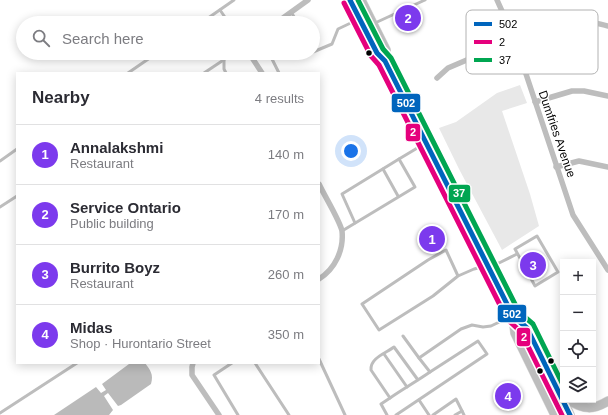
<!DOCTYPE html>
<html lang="en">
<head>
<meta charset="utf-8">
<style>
  body { margin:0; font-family:Helvetica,sans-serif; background:#f2f2f3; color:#2b2b33 }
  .controls { position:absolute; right:12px; bottom:12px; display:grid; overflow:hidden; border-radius:0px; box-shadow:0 2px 10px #0003 }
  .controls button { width:36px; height:36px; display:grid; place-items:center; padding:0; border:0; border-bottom:1px solid #e1e1e2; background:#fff; color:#2b2b33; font:20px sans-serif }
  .you { position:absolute; left:351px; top:151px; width:14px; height:14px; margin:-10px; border:3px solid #fff; border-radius:50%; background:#1a73e8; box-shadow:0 0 0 6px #1a73e833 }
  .badge { display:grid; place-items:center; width:26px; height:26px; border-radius:50%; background:#7c3aed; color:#fff; font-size:13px; font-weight:700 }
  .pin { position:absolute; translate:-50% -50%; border:2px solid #fff; box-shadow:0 1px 4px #0006 }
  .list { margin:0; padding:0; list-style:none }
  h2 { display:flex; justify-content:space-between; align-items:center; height:52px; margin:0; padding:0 16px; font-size:17px }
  h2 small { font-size:13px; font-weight:400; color:#7c7c81 }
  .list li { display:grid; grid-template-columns:26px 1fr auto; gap:12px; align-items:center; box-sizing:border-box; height:60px; padding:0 16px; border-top:1px solid #e1e1e2 }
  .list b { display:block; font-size:15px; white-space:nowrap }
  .list p { margin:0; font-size:13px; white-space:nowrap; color:#7c7c81 }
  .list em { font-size:13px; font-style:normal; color:#7c7c81 }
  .icon { flex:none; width:22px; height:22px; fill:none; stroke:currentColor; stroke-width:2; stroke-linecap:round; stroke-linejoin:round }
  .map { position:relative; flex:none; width:608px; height:415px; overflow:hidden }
  .search { position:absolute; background:#fff; box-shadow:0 2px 10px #0003; left:16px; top:16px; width:304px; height:44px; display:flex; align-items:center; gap:10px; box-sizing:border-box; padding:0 14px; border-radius:22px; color:#7c7c81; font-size:15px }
  .panel { position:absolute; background:#fff; box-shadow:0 2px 10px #0003; left:16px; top:72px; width:304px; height:292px; border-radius:0px }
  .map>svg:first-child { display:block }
  .green { fill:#e8e8e8 }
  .water { fill:#bababa }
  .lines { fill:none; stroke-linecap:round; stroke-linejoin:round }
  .primary-casing { stroke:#dbdbdb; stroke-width:10 }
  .lane { stroke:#bdbdbd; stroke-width:3 }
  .street { stroke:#bdbdbd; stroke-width:5.5 }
  .primary { stroke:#bdbdbd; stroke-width:9 }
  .bus-1-casing { stroke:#fff; stroke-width:8 }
  .bus-2-casing { stroke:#fff; stroke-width:8 }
  .bus-3-casing { stroke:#fff; stroke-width:8 }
  .bus-1 { stroke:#0065bd; stroke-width:5 }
  .bus-2 { stroke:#e5007d; stroke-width:5 }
  .bus-3 { stroke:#00a651; stroke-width:5 }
  .bus-dot { fill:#000; stroke:#fff; stroke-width:1.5 }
  .labels { text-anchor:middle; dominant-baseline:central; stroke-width:3; stroke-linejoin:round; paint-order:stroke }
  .street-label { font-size:12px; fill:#000; stroke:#fff }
  .key { fill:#fff; stroke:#b2b2b2; stroke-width:1 }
  .key-label { font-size:11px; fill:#000 }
  .line-badge { stroke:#fff; stroke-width:1.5 }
  .badge-label { font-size:11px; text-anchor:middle; font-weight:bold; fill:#fff }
</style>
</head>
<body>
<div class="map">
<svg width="608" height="415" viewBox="0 0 608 415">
  <rect width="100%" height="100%" fill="#fff"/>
  <polygon class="green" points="520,85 527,103 502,111 530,194 539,226 502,250 459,169 439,128 456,122 497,93"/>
  <path class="water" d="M133,363H145C150,370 154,374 151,384L121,405L118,406L108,393L104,396L113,410L109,415H54L96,387L101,393L106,390L102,384L129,364Z"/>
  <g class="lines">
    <defs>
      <g id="primary">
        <polyline points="350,0 377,53 385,61 513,316 527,328 570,415"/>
        <polyline points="361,0 386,50 385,61"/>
        <polyline points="513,316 515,333 555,415"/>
        <path d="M569,400C584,410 593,410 608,401"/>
      </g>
    </defs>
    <use href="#primary" class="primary-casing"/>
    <g class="lane">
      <polyline points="220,10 229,23"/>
      <polyline points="291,12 298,23"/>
      <polyline points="201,23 234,0"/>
      <polyline points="375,23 425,0"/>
      <polyline points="313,52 332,44 338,29 357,20"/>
      <polyline points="271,53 272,59 279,73"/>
      <polyline points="278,53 280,56"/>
      <polyline points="224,61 224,69 226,73"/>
      <polyline points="128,73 157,53"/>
      <polyline points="204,73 234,53"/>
      <polyline points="0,161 17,149"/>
      <polyline points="383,169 398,196"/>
      <polyline points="0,207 17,196"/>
      <polyline points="355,223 342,194 399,159"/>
      <polyline points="342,231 415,187 399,159 424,144"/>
      <polygon points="537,236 558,272 535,286 515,249"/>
      <polyline points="458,276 446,250 428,260 362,304 379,330 433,296 458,276 474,269 499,263 517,254"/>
      <polyline points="403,336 419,358 461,329 472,325 483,327 491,326 512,316"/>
      <polyline points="384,354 407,387"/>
      <polyline points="319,359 345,415"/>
      <polyline points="232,363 214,375 238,415"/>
      <polyline points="255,363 289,415"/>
      <path d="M418,380L394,347C386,353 370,358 371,370L390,398C403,389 417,381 430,372L419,358"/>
      <polyline points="419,400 429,415"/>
      <polyline points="0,413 77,363"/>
      <polyline points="387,415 381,404 390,398"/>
      <polyline points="396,415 487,354 478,341 430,372"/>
      <polyline points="433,415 456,399 464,415"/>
      <polyline points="455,415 462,411"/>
    </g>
    <g class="street">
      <polyline points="497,0 514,38 573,215 608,270"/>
      <polyline points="276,23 308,0"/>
      <polyline points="249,53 262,73"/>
      <path d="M437,78L448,68L556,22C577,17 587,21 608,26"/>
      <polyline points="535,102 572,91 584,91 608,96"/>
      <polyline points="556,167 579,161 608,167"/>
      <path d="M319,184C324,195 340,221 342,231C344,250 335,269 319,279"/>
      <polyline points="193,363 192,367 192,375 219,415"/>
    </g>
    <use href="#primary" class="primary"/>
    <defs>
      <polyline id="bus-1" points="350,0 377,53 385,61 513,316 527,328 570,415"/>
      <polyline id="bus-2" points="344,3 371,56 379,65 507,319 521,332 562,415"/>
      <polyline id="bus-3" points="358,0 383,49 391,58 519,312 533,324 563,385"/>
    </defs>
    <use href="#bus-1" class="bus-1-casing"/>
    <use href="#bus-2" class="bus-2-casing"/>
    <use href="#bus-3" class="bus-3-casing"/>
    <use href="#bus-1" class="bus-1"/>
    <use href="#bus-2" class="bus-2"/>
    <use href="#bus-3" class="bus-3"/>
  </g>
  <g class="bus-dot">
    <circle cx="369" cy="53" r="3.5"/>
    <circle cx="551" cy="361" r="3.5"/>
    <circle cx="540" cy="371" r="3.5"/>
  </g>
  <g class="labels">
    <g class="street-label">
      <text transform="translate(557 134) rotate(71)">Dumfries Avenue</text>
    </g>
  </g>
  <rect x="466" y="10" width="132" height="64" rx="6" class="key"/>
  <rect x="474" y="22" width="18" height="4" fill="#0065bd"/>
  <rect x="474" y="40" width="18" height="4" fill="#e5007d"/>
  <rect x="474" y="58" width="18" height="4" fill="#00a651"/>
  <g class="key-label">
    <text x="499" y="28">502</text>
    <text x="499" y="46">2</text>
    <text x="499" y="64">37</text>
  </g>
  <g class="line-badge">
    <rect x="391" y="93" width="30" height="20" rx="4" fill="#0065bd"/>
    <rect x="405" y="123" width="16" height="19" rx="4" fill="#e5007d"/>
    <rect x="448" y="184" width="23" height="19" rx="4" fill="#00a651"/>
    <rect x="497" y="304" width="30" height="19" rx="4" fill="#0065bd"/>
    <rect x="516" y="327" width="15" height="20" rx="4" fill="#e5007d"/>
  </g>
  <g class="badge-label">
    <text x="406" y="107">502</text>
    <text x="413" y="136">2</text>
    <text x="459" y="197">37</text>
    <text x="512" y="318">502</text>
    <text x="524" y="341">2</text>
  </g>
</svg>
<div class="controls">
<button>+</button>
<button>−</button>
<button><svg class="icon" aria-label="locate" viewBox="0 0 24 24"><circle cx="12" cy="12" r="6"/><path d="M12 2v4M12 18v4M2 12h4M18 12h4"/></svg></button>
<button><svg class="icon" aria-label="layers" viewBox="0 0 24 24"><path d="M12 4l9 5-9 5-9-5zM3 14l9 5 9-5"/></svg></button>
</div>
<div class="you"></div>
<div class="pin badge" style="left:432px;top:239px">1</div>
<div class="pin badge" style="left:408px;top:18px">2</div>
<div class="pin badge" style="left:533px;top:265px">3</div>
<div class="pin badge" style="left:508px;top:396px">4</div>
<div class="search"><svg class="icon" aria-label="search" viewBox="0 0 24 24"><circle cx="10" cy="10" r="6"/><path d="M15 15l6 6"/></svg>Search here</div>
<section class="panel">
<h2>Nearby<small>4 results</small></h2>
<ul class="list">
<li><span class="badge">1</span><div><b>Annalakshmi</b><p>Restaurant</p></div><em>140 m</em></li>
<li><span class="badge">2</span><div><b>Service Ontario</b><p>Public building</p></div><em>170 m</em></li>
<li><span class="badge">3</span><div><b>Burrito Boyz</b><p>Restaurant</p></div><em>260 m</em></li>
<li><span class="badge">4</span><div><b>Midas</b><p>Shop · Hurontario Street</p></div><em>350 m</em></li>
</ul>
</section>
</div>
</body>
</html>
